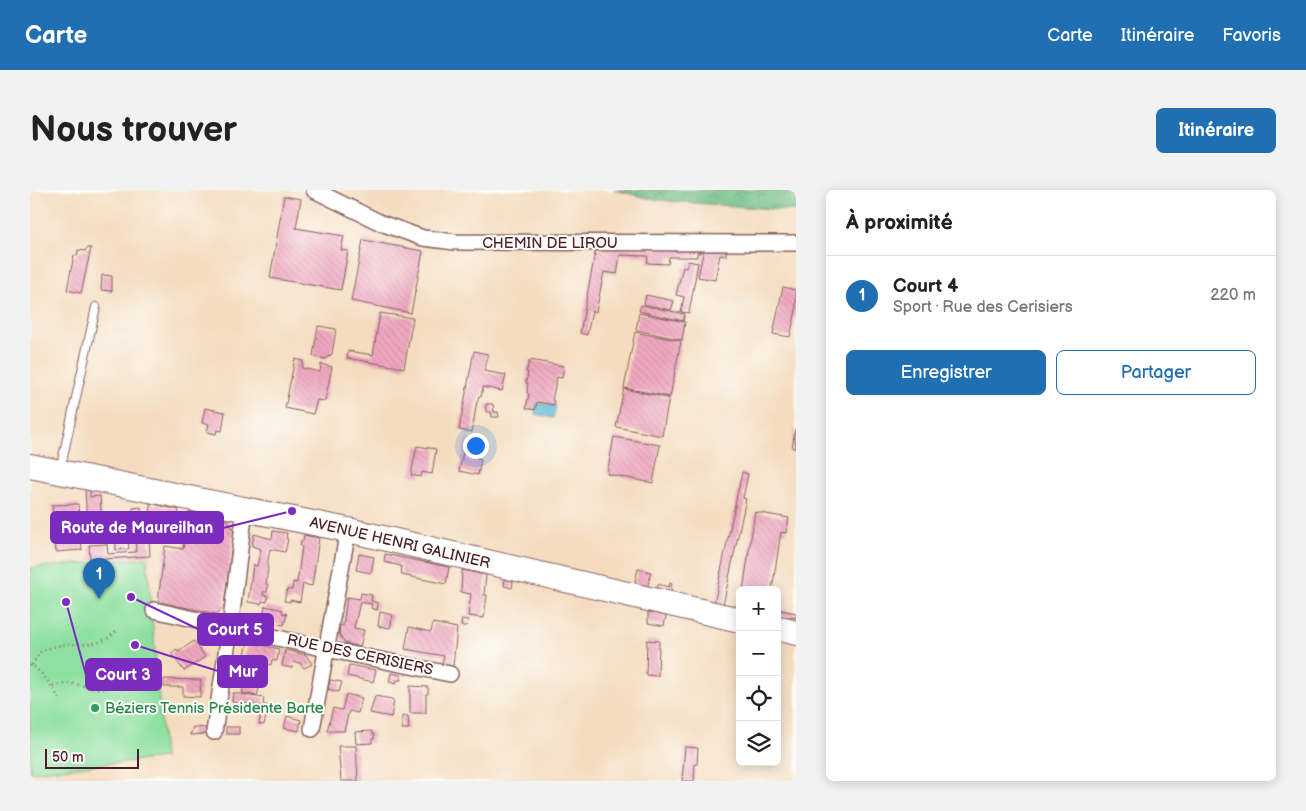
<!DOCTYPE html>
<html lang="fr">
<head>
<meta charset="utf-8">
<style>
  body { margin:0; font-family:"Balsamiq Sans",sans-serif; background:#f2f2f2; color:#222 }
  .controls { position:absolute; right:15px; bottom:15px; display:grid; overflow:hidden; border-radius:8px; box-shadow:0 2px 12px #0003 }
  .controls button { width:45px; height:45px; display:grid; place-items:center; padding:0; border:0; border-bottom:1px solid #e0e0e0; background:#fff; color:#222; font:25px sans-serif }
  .scale { position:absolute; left:15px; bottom:12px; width:94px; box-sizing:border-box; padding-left:5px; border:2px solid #4a1f2b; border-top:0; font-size:14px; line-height:18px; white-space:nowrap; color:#4a1f2b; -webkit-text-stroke:4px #fdfcf7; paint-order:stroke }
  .you { position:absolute; left:445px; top:255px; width:18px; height:18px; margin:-12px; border:4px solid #fff; border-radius:50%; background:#1a73e8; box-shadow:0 0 0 8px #1a73e833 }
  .badge { display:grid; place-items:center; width:32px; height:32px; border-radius:50%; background:#1f6fb2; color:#fff; font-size:16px; font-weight:700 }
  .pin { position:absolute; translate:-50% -41px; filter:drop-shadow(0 1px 2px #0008) }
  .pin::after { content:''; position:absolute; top:26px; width:18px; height:15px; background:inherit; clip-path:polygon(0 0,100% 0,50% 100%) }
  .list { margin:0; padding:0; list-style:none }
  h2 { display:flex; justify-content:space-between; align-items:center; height:65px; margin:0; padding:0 20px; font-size:21px }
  h2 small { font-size:16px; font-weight:400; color:#767676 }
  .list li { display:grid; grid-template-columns:32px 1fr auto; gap:15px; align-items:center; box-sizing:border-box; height:80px; padding:0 20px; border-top:1px solid #e0e0e0 }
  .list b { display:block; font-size:19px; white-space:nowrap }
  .list p { margin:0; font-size:16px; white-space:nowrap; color:#767676 }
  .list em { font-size:16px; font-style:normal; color:#767676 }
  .actions { display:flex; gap:10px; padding:15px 20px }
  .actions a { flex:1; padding:11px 0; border:1px solid #1f6fb2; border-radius:8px; text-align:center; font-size:18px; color:#1f6fb2 }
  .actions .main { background:#1f6fb2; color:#fff }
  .icon { flex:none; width:28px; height:28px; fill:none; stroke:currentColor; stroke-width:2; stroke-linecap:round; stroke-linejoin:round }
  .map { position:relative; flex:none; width:766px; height:591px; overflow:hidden; border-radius:8px }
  header { display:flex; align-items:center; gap:30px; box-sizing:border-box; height:70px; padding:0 25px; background:#1f6fb2; color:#fff }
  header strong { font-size:24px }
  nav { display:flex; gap:28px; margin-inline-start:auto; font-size:18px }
  .intro { display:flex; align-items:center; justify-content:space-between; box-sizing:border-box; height:120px; padding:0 30px }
  h1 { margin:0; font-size:35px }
  .button { padding:12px 22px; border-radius:8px; background:#1f6fb2; color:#fff; font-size:18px; font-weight:700 }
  main { display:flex; gap:30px; padding:0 30px }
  aside { flex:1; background:#fff; border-radius:8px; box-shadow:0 2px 12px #0003 }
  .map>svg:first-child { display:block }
  .forest { fill:url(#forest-crowns); stroke:#5e6e59 }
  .garden { fill:#8ee0a1; stroke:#6c8066 }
  .water { fill:#55bad4; stroke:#506c80 }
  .building { fill:url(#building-back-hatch) }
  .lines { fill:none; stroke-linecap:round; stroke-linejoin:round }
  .lane-casing { stroke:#86615f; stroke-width:10 }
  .street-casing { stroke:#86615f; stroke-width:18 }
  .primary-casing { stroke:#86615f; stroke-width:26 }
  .path { stroke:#86615f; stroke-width:2.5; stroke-dasharray:1 4; stroke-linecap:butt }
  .lane { stroke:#fff; stroke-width:8 }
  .street { stroke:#fff; stroke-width:15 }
  .primary { stroke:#fff; stroke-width:24 }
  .leisure-dot { fill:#2e9e5b; stroke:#fdfcf7; stroke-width:2 }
  .labels { text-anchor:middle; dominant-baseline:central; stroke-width:4; stroke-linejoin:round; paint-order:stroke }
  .street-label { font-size:15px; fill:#4a1f2b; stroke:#fdfcf7 }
  .leisure-label { font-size:15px; fill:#27864d; stroke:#fdfcf7; text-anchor:start }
  .leader { fill:none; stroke:#7b2cbf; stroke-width:2 }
  .callout-dot { fill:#7b2cbf; stroke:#fdfcf7; stroke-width:2 }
  .callout { fill:#7b2cbf; stroke:#7b2cbf; stroke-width:2 }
  .callout-label { font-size:16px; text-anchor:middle; font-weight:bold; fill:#fff }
</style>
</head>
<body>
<header>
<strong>Carte</strong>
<nav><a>Carte</a><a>Itinéraire</a><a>Favoris</a></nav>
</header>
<div class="intro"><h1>Nous trouver</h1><a class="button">Itinéraire</a></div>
<main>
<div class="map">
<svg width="766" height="591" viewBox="0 0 766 591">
  <defs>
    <pattern id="forest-crowns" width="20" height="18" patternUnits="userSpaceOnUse" patternTransform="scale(1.25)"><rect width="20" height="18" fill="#72be87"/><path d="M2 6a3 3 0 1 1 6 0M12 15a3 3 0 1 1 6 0" fill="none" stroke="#609a6f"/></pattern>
    <pattern id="building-back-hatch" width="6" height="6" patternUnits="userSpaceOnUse" patternTransform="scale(1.25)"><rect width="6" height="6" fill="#efa8c1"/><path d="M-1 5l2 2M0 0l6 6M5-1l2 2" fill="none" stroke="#ce90a6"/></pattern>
  </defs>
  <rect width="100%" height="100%" fill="#fdfcf7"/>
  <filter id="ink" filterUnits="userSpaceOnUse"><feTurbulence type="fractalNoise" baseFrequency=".02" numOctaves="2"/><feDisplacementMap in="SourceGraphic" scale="10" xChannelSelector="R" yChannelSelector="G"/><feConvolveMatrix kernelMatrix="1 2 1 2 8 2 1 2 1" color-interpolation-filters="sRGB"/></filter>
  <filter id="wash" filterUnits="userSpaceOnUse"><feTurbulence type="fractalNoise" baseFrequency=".0096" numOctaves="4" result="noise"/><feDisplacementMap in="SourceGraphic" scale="20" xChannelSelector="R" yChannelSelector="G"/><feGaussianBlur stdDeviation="1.12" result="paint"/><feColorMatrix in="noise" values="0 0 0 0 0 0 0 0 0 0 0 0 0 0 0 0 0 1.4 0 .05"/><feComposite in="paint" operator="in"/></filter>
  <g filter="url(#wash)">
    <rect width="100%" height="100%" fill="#f4dcbf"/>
    <polygon class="forest" points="584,0 766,0 766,21 626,10"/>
    <polygon class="garden" points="117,368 134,568 0,582 0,378"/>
    <polygon class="water" points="507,213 526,216 523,228 505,224"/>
    <g id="blocks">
      <g class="building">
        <polygon points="254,6 271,9 266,38 314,46 311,60 318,61 311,100 240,88"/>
        <polygon points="333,50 393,61 381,123 321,111"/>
        <polygon points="57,58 61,58 51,103 37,100 44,65 47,66 48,60 55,61"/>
        <polygon points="566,58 670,59 670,63 667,63 667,67 639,67 638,74 617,73 618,66 590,65 587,84 574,82 566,122 562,121 557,145 550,143"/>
        <polygon points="674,59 696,59 696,66 690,65 685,90 668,87"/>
        <polygon points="658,71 668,73 659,123 651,122 654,107 646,105 653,77 656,78"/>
        <polygon points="72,85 82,86 82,101 71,100"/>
        <polygon points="753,97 766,100 766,120 760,147 743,144"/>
        <polygon points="616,105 644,111 641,120 614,114"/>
        <polygon points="611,115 655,124 653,131 609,121"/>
        <polygon points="350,123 383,128 374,178 317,168 318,161 343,165"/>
        <polygon points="609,123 655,132 652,150 606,140"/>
        <polygon points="288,136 306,139 302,164 295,169 283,166"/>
        <polygon points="605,142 651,151 640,207 594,198"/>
        <polygon points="444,161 458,164 454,181 476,185 472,201 453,197 451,207 449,206 446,216 442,242 429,240"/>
        <polygon points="265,169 273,171 272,178 290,182 291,174 302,177 295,211 287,210 283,224 255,218"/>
        <polygon points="500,170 534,176 532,188 527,187 522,210 524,211 524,215 507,212 505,220 496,218 499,204 497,203 498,193 496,193 498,182 496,182"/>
        <polygon points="594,199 639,208 632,246 586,237"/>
        <polygon points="456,214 463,214 464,222 468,222 469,227 462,227 461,222 456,222"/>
        <polygon points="175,218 195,222 192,241 187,240 186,244 177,242 179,234 172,233"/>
        <polygon points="765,239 766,239 766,258 762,258"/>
        <polygon points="584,247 630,255 623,293 577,284"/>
        <polygon points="436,249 450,253 447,269 451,270 448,285 429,281"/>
        <polygon points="387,256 406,259 402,284 392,282 391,287 381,285"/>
        <polygon points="712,282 718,284 713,308 716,309 693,415 684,414"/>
        <polygon points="55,299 60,300 60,307 70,306 72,334 57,336"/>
        <polygon points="120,313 149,320 146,334 121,329"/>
        <polygon points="48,314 52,360 26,362 22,315"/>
        <polygon points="111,317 112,337 104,337 103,318"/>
        <polygon points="159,322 197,330 204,341 194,416 187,424 129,412 129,403 135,356 153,359"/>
        <polygon points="725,322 759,328 756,343 751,342 742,400 713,400"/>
        <polygon points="97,340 99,359 86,360 85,341"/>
        <polygon points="243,341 257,343 256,348 258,349 255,362 240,359 237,377 238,378 236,394 238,395 237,402 233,402 233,405 238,406 237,412 232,411 231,414 218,412 223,375 227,376 231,359 222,356 224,344 242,349"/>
        <polygon points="105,344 115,344 115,348 119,348 120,366 60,370 59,355 77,354 78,364 106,362"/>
        <polygon points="274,345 289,348 282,396 273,394 270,412 260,410 260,412 254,411 257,399 262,400 263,392 267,393 272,357 270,356 271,351 273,351"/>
        <polygon points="329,364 344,367 341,383 326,380"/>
        <polygon points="355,364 419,377 416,394 372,385 371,376 354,372"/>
        <polygon points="608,379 621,382 617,399 604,396"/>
        <polygon points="432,380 456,385 454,405 457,405 454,428 438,426 441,404 431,402"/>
        <polygon points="475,389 483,391 482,398 474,396"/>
        <polygon points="640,393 642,394 640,404 627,401 628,394 639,397"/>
        <polygon points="331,403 342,405 341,411 348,413 347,420 341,418 342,414 330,412 324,438 334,440 330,457 315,453 309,444 310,435 313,436 317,407 330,409"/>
        <polygon points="235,416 253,420 252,423 257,424 254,435 233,431 233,430 228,429 230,423 234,423"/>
        <polygon points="747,419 766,423 766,428 747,425"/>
        <polygon points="350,422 363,425 360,438 348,436"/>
        <polygon points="618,422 636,426 634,436 618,433"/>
        <polygon points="432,429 438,430 437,436 431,436"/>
        <polygon points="403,433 427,438 423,477 412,474 414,466 375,459 379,437 401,442"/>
        <polygon points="617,450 629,451 628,486 616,485"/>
        <polygon points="164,451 175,467 154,481 141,463 147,459 148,462"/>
        <polygon points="218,452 249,459 247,471 242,470 241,475 214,469"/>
        <polygon points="255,460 276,465 282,474 274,478 270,473 263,472 262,478 252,476"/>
        <polygon points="319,475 346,480 343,492 317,486"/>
        <polygon points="361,483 371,485 371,490 367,490 366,494 359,492"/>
        <polygon points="216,487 231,490 227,506 212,503"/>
        <polygon points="134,489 171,490 170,507 153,506 153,497 134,497"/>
        <polygon points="300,490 312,492 309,502 298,499"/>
        <polygon points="380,496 398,497 398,504 396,504 396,523 380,523"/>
        <polygon points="203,503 234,508 233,514 238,516 234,535 229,534 232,516 202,512"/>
        <polygon points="316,504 332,508 328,523 319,521 314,541 297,541 303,518 312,520"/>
        <polygon points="345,506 362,509 364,512 361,527 340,523"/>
        <polygon points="257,526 271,530 269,541 254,538"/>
        <polygon points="372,526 378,526 379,539 372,539"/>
        <polygon points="163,537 176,538 175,544 160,545"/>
        <rect x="196" y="537" width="13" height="7"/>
        <polygon points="342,541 342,544 344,544 344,549 342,549 342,553 326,554 325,542"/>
        <polygon points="308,556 326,556 328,591 311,591"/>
        <polygon points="655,557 668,558 667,574 665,574 664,591 652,591"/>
      </g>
    </g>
  </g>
  <g filter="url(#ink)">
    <use href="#blocks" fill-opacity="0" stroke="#86615f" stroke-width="1"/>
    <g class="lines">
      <defs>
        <polyline id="lane" points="30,280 66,117"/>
        <g id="street">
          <polyline points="284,0 351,33 393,48 425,52 766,53"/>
          <polyline points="124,420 296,459 420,484"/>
          <polyline points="282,539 318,340"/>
          <polyline points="184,542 200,438 215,319"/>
        </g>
        <g id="primary">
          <polyline points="0,276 318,340 710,430"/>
          <polyline points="747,438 766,443"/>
        </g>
      </defs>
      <use href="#lane" class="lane-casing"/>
      <use href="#street" class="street-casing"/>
      <use href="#primary" class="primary-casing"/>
      <g class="path">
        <path d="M2,475L11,461C17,459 22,457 27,456C51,451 71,460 88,439"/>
        <path d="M0,476L2,475C14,485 22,495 29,509"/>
        <polyline points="23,496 37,493 71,499 87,496 93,500"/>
      </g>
      <use href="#lane" class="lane"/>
      <use href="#street" class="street"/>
      <use href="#primary" class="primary"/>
    </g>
  </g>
  <circle class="leisure-dot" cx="65" cy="518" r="5"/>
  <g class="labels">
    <g class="street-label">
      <text x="520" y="53">CHEMIN DE LIROU</text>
      <text transform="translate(370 353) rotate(13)">AVENUE HENRI GALINIER</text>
      <text transform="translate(330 465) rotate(12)">RUE DES CERISIERS</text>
    </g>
    <g class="leisure-label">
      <text x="75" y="518">Béziers Tennis Présidente Barte</text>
    </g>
  </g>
  <path class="leader" d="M262 321L193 338M101 407L168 439M105 455L188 481M36 412L56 485"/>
  <g class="callout-dot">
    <circle cx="262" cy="321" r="5"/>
    <circle cx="101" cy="407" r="5"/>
    <circle cx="105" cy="455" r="5"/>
    <circle cx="36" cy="412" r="5"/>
  </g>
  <g class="callout">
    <rect x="21" y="322" width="172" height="31" rx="5"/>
    <rect x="168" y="424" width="75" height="31" rx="5"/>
    <rect x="188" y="466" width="49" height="31" rx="5"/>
    <rect x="56" y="469" width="75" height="31" rx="5"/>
  </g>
  <g class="callout-label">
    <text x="107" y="343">Route de Maureilhan</text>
    <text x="205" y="445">Court 5</text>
    <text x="213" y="487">Mur</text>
    <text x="93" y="490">Court 3</text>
  </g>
</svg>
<div class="controls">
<button>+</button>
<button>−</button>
<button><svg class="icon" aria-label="locate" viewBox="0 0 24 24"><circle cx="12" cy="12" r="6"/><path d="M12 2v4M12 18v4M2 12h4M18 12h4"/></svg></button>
<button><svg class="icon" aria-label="layers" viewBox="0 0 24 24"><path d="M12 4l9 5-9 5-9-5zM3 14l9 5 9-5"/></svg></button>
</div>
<div class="scale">50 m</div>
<div class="you"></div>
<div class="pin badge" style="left:69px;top:409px">1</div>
</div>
<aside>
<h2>À proximité<small></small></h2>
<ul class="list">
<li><span class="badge">1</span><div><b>Court 4</b><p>Sport · Rue des Cerisiers</p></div><em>220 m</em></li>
</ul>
<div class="actions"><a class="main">Enregistrer</a><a>Partager</a></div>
</aside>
</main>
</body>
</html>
